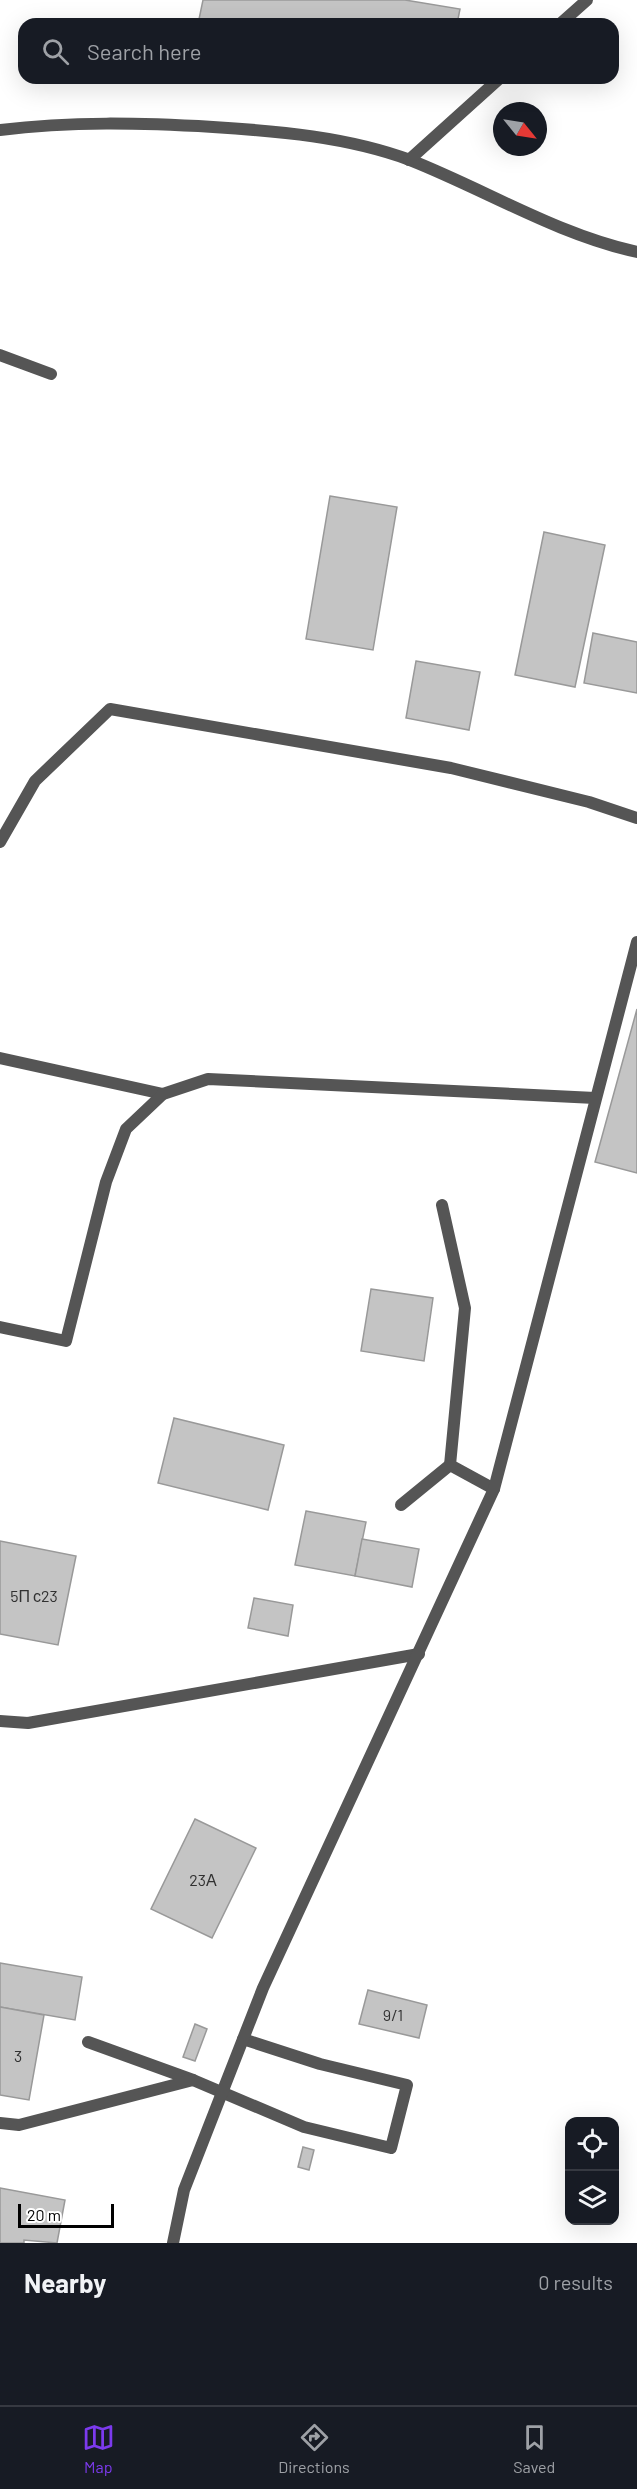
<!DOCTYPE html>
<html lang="en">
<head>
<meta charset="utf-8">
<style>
  body { margin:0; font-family:Barlow,sans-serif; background:#20242c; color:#f1f3f6 }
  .controls { position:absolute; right:18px; bottom:18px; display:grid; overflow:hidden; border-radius:12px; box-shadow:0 6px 24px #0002 }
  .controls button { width:54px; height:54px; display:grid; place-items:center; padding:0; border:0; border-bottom:2px solid #363941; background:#171b24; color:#f1f3f6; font:30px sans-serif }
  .compass { position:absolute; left:493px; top:102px; width:54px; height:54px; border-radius:50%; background:#171b24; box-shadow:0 6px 24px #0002; rotate:120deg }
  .scale { position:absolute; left:18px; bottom:15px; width:96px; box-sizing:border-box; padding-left:6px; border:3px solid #000; border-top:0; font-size:16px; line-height:21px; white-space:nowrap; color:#000; -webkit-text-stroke:4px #fff; paint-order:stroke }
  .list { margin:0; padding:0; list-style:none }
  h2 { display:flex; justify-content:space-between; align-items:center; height:78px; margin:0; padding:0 24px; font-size:26px }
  h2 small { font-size:20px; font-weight:400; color:#9ea1a6 }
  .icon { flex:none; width:33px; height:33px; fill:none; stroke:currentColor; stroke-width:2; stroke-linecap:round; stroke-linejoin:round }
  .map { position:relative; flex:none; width:637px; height:2243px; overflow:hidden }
  .search { position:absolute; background:#171b24; box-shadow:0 6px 24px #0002; left:18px; right:18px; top:18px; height:66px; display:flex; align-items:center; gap:15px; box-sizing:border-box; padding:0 21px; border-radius:18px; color:#9ea1a6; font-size:22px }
  .sheet { height:162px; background:#171b24 }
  nav { display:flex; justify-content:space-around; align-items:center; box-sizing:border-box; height:84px; border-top:2px solid #363941; background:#171b24; font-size:16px; color:#9ea1a6 }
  nav a { display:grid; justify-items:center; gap:3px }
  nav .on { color:#7c3aed }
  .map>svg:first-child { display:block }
  .building { fill:#c4c4c4; stroke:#999; stroke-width:1.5 }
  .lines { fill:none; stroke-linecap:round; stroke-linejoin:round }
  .lane { stroke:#555; stroke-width:12 }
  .labels { text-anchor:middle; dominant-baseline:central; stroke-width:6; stroke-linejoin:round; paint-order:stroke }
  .number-label { font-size:16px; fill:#313131 }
</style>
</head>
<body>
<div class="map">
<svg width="637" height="2243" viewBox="0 0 637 2243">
  <rect width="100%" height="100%" fill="#fff"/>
  <g class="building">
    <polygon points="203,0 405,0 460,9 457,24 198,24"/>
    <polygon points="330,496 397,507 373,650 306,639"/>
    <polygon points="544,532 605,545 575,687 515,675"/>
    <polygon points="593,633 637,642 637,693 584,683"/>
    <polygon points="416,661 480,672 469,730 406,718"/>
    <polygon points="637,1009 637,1173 595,1162"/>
    <polygon points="371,1289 433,1298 424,1361 361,1351"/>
    <polygon points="174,1418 284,1445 268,1510 158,1483"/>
    <polygon points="306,1511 366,1522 355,1576 295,1565"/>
    <polygon points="362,1539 419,1549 412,1587 355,1576"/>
    <polygon points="0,1541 76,1556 58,1645 0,1634"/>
    <polygon points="254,1598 293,1605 288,1636 248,1628"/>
    <polygon points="195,1819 256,1848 212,1938 151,1909"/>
    <polygon points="0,1963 82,1977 75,2020 0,2007"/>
    <polygon points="368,1990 427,2005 419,2038 359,2024"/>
    <polygon points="0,2007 44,2015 29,2100 0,2095"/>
    <polygon points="195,2024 207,2029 195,2061 183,2057"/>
    <polygon points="303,2147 314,2150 309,2170 298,2167"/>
    <polygon points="0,2188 65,2200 57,2243 24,2240 24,2243 0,2243"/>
  </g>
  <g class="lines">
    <g class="lane">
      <polyline points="560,24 587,0"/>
      <path d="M0,130C71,121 142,123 213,127C278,131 348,137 410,160C486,190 556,234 637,252"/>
      <polyline points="409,160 500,78"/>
      <polyline points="0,355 51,374"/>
      <polyline points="0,842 35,781 110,709 451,768 589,802 637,818"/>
      <polyline points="0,1058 163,1094"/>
      <polyline points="442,1205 465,1308 450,1465 494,1489"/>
      <polyline points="0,1327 66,1341 106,1182 126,1129 163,1094 208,1079 595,1098"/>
      <polyline points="401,1505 450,1465"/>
      <polyline points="0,1721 28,1723 419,1654"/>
      <polyline points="88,2042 193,2080 304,2127 391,2148 407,2085 320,2064 243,2039"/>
      <polyline points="0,2123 19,2125 193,2080"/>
      <polyline points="173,2243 184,2190 263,1988 494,1489 637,942"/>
    </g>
  </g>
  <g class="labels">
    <g class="number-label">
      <text x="34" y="1595">5П с23</text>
      <text x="203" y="1879">23А</text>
      <text x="393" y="2014">9/1</text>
      <text x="18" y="2055">3</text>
    </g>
  </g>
</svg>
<div class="controls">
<button><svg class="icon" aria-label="locate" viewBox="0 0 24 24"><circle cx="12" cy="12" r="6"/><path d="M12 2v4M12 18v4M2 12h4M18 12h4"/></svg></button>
<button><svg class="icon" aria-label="layers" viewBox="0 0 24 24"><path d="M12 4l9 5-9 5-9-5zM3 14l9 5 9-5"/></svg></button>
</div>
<svg class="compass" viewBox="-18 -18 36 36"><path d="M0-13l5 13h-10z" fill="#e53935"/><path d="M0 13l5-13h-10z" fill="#9ea1a6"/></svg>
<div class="scale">20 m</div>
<div class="search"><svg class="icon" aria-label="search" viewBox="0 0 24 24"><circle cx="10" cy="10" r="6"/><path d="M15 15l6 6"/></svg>Search here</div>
</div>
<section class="sheet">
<h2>Nearby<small>0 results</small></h2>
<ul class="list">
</ul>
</section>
<nav>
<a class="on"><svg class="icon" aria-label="map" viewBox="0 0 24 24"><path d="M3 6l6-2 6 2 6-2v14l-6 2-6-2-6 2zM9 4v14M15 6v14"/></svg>Map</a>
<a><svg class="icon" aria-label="directions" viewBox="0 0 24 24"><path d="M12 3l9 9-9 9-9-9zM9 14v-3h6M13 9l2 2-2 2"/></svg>Directions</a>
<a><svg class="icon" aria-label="saved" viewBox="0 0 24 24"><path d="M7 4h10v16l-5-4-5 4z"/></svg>Saved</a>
</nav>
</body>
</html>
